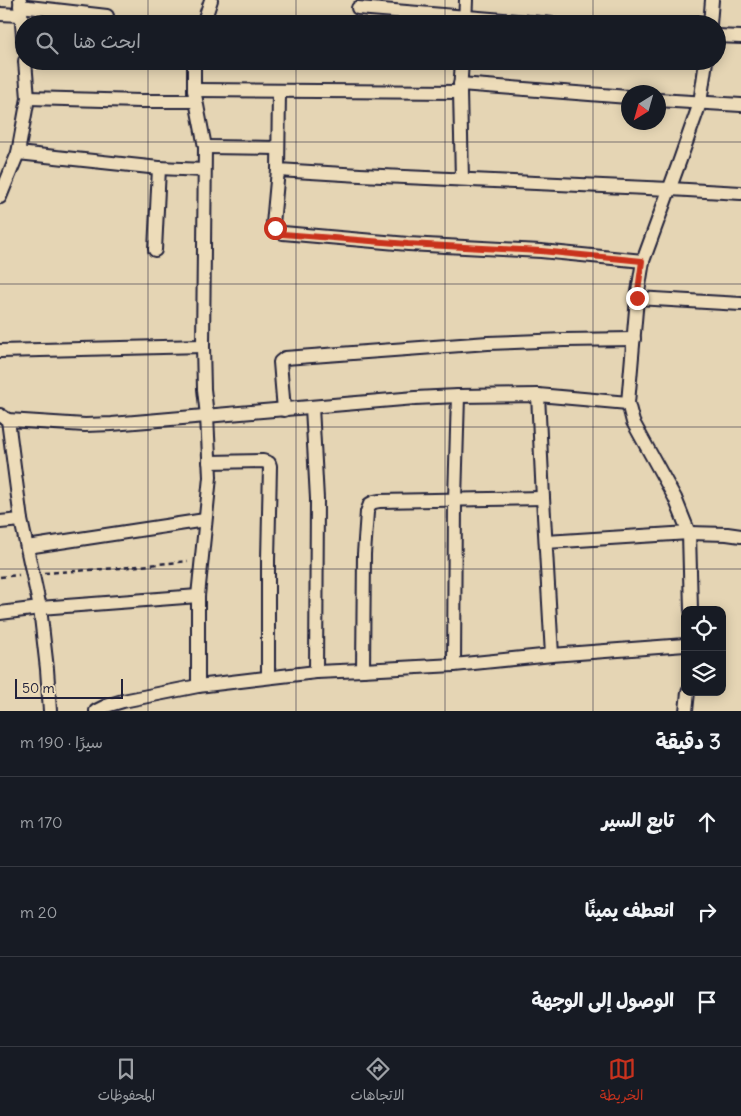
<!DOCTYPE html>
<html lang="ar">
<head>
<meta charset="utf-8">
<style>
  body { margin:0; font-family:Delius,"Playpen Sans Arabic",sans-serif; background:#242831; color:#f1f3f6; direction:rtl }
  .controls { position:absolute; right:15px; bottom:15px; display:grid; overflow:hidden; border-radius:10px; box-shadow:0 2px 12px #0003 }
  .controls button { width:45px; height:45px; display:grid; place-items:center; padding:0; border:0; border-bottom:1px solid #363941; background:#171b24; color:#f1f3f6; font:25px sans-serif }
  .compass { position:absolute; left:621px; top:85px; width:45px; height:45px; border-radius:50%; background:#171b24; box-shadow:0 2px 12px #0003; rotate:217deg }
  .scale { position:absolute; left:15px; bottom:12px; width:108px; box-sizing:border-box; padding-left:5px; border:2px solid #22223b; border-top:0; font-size:14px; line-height:18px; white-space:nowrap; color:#22223b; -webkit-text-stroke:4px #eddcb9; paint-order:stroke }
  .stop { position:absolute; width:15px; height:15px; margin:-11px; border:4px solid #c8321e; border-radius:50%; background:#fff }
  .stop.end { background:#c8321e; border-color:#fff; box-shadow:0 1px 5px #0008 }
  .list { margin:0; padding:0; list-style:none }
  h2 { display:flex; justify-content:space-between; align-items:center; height:65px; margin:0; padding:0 20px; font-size:21px }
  h2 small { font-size:16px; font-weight:400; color:#9ea1a6 }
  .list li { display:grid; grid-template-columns:32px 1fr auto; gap:15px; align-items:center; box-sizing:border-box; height:90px; padding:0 20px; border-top:1px solid #363941 }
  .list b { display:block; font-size:19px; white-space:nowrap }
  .list em { font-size:16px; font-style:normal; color:#9ea1a6 }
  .icon { flex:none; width:28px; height:28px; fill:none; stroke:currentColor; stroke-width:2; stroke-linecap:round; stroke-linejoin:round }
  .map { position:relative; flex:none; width:741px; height:711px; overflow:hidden; direction:ltr }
  .search { position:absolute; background:#171b24; box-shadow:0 2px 12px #0003; left:15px; right:15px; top:15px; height:55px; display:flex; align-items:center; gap:12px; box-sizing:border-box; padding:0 18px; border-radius:28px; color:#9ea1a6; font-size:19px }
  .sheet { height:335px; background:#171b24 }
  nav { display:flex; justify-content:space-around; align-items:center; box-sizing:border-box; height:70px; border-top:1px solid #363941; background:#171b24; font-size:14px; color:#9ea1a6 }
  nav a { display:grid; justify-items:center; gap:2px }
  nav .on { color:#c8321e }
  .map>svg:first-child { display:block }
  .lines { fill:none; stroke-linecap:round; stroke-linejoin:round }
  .minor-casing { stroke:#22223b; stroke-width:16 }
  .path { stroke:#22223b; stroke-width:2.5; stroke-dasharray:5 4; stroke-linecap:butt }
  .minor { stroke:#eddcb9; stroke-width:12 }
  .route { stroke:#c8321e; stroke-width:6 }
  .grid { fill:none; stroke:#22223b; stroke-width:1; stroke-opacity:0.55 }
</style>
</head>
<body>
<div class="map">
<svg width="741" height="711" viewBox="0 0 741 711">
  <rect width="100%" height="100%" fill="#e5d5b4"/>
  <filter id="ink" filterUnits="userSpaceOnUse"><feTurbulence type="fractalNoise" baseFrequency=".02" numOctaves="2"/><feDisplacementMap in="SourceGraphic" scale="10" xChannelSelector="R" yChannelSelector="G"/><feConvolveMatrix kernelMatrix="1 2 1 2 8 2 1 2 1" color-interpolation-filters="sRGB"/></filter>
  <g filter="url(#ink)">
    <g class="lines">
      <defs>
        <g id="minor">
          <polyline points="20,0 24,48"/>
          <polyline points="20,6 107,16"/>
          <polyline points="358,8 553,24"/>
          <polyline points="0,14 21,15"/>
          <polyline points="203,24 211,0"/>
          <polyline points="465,24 466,0"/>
          <polyline points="710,24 712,0"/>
          <polyline points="717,36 741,37"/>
          <polyline points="194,61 194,90 205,147 203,346 204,389 207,416 210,477 198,596 198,686"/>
          <polyline points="460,84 628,97"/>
          <polyline points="194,90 460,92"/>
          <polyline points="279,92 278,170 360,175 670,189 741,193"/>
          <polyline points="28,98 141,101 196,101"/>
          <polyline points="658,100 741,105"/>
          <polyline points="205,147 277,148"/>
          <polyline points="18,153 159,168 155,250"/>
          <polyline points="159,168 204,170"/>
          <polyline points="278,170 273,224 277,231 283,233 408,244 541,251 643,261"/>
          <polyline points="462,179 460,92 462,61"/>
          <polyline points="0,197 18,153 28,98 25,61"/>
          <polyline points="637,298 741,304"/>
          <polyline points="0,351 203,346"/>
          <polyline points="538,395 543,498 552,655"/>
          <polyline points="312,407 317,499 316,672"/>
          <polyline points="284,410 280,362 285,358 488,343 564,340 634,339"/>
          <polyline points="0,415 8,420 85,425 112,424 415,398 458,396 538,395 628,403"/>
          <polyline points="8,420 21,520 40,608 47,669 50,711"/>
          <polyline points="209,462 263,461 269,463 270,466 268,560 268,677"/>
          <polyline points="0,522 21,520"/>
          <polyline points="546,542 689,533 727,534 741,536"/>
          <polyline points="27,547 205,520"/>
          <polyline points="691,610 689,533 675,498 633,422 628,403 637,298 643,261 680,160 700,103 706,61"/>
          <polyline points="0,613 40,608 198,596"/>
          <polyline points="454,665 455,499 458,396"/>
          <polyline points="363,670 364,554 367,512 370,504 374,502 379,501 543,498"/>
          <polyline points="96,711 106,706 123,701 198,686 316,672 363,670 454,665 552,655 685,645"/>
          <polyline points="686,711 688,692"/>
        </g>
      </defs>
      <use href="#minor" class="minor-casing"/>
      <g class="path">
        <polyline points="44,573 120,568 188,561"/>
        <polyline points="0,577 19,575"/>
      </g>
      <use href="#minor" class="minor"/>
    </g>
  </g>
  <g class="lines" filter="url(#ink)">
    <polyline class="route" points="275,228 277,231 283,234 408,244 541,251 642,261 637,298"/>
  </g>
  <path class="grid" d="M148,0V24M296,0V24M445,0V24M593,0V24M148,61V711M296,61V711M445,61V711M593,61V711M0,142H741M0,284H741M0,427H741M0,569H741"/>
</svg>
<div class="controls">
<button><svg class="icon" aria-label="locate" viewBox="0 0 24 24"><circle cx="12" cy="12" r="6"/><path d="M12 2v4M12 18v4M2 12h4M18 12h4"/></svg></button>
<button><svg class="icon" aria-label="layers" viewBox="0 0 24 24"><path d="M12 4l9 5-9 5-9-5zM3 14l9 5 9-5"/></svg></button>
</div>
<svg class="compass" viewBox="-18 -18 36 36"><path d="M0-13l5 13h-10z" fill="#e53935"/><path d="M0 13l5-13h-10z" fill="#9ea1a6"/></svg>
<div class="scale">50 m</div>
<div class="stop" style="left:275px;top:228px"></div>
<div class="stop end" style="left:637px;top:298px"></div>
<div class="search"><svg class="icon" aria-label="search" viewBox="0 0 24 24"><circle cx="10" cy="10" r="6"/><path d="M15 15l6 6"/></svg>ابحث هنا</div>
</div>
<section class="sheet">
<h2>3 دقيقة<small>سيرًا · 190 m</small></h2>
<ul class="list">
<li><svg class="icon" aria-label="ahead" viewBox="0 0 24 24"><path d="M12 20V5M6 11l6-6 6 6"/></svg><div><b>تابع السير</b></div><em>170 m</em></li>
<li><svg class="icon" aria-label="right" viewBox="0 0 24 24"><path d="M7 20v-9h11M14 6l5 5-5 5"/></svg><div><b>انعطف يمينًا</b></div><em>20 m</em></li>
<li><svg class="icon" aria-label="arrive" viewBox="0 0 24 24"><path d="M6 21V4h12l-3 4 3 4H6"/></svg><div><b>الوصول إلى الوجهة</b></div></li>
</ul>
</section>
<nav>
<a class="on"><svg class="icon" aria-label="map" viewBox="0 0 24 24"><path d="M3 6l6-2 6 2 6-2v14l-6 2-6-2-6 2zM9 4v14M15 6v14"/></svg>الخريطة</a>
<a><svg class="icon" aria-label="directions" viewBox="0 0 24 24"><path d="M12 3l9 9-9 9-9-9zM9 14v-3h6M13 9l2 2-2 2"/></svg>الاتجاهات</a>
<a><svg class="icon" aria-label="saved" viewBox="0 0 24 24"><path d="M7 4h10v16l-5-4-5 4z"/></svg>المحفوظات</a>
</nav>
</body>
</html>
